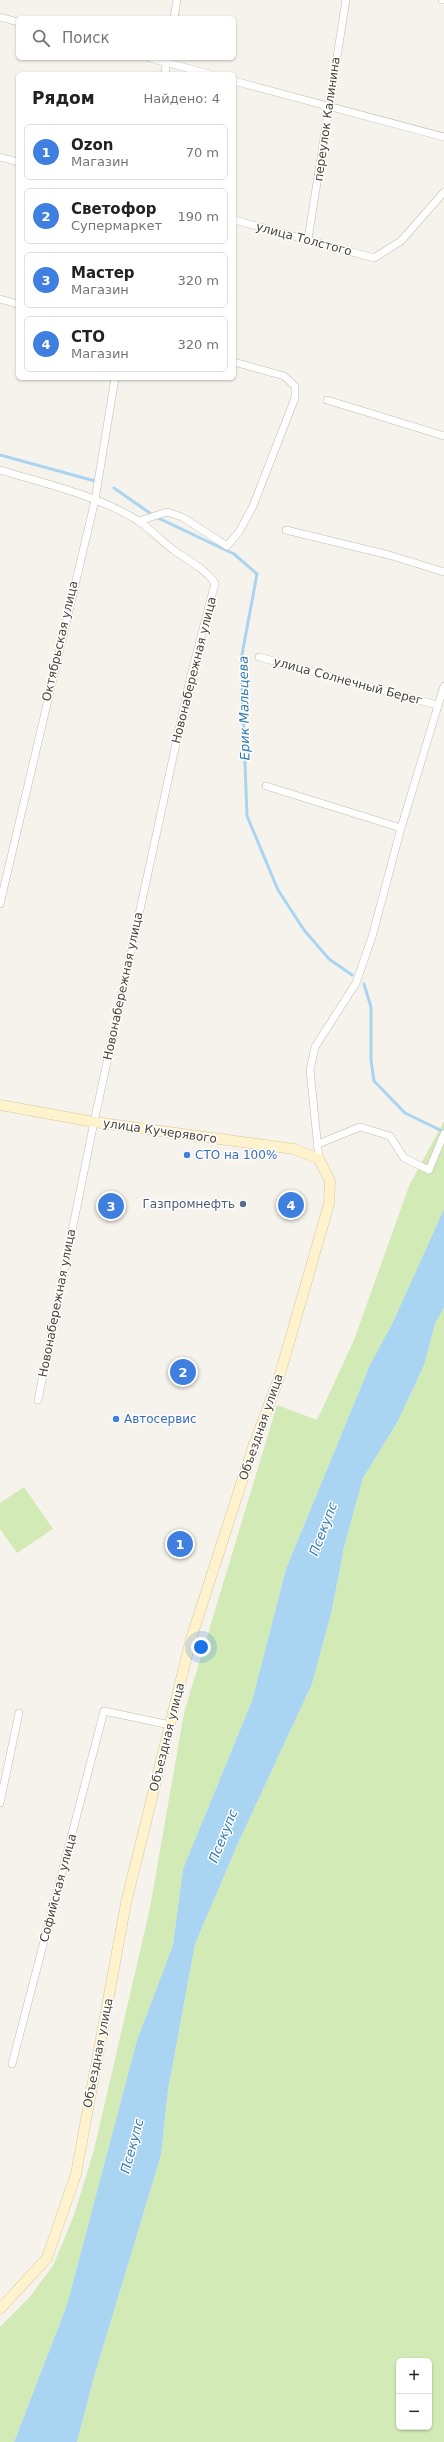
<!DOCTYPE html>
<html lang="ru">
<head>
<meta charset="utf-8">
<style>
  body { margin:0; font-family:"DejaVu Sans",sans-serif; background:#f6f6f6; color:#222 }
  .controls { position:absolute; right:12px; bottom:12px; display:grid; overflow:hidden; border-radius:6px; box-shadow:0 1px 3px #0004 }
  .controls button { width:36px; height:36px; display:grid; place-items:center; padding:0; border:0; border-bottom:1px solid #e0e0e0; background:#fff; color:#222; font:20px sans-serif }
  .you { position:absolute; left:201px; top:1647px; width:14px; height:14px; margin:-10px; border:3px solid #fff; border-radius:50%; background:#1a73e8; box-shadow:0 0 0 6px #1a73e833 }
  .badge { display:grid; place-items:center; width:26px; height:26px; border-radius:50%; background:#111827; color:#fff; font-size:13px; font-weight:700 }
  .pin { position:absolute; translate:-50% -50%; border:2px solid #fff; box-shadow:0 1px 4px #0006 }
  .list { margin:0; padding:0; list-style:none }
  h2 { display:flex; justify-content:space-between; align-items:center; height:52px; margin:0; padding:0 16px; font-size:17px }
  h2 small { font-size:13px; font-weight:400; color:#767676 }
  .list li { display:grid; grid-template-columns:26px 1fr auto; gap:12px; align-items:center; box-sizing:border-box; height:56px; margin:0 8px 8px; padding:0 8px; border:1px solid #e0e0e0; border-radius:6px }
  .list b { display:block; font-size:15px; white-space:nowrap }
  .list p { margin:0; font-size:13px; white-space:nowrap; color:#767676 }
  .list em { font-size:13px; font-style:normal; color:#767676 }
  .icon { flex:none; width:22px; height:22px; fill:none; stroke:currentColor; stroke-width:2; stroke-linecap:round; stroke-linejoin:round }
  .map { position:relative; flex:none; width:444px; height:2442px; overflow:hidden }
  .search { position:absolute; background:#fff; box-shadow:0 1px 3px #0004; left:16px; top:16px; width:220px; height:44px; display:flex; align-items:center; gap:10px; box-sizing:border-box; padding:0 14px; border-radius:6px; color:#767676; font-size:15px }
  .panel { position:absolute; background:#fff; box-shadow:0 1px 3px #0004; left:16px; top:72px; width:220px; height:308px; border-radius:6px }
  .map>svg:first-child { display:block }
  .green { fill:#d2eab5; fill-rule:evenodd }
  .water { fill:#a9d4f2 }
  .lines { fill:none; stroke-linecap:round; stroke-linejoin:round }
  .stream { stroke:#a9d4f2; stroke-width:3 }
  .street-casing { stroke:#c2bbae; stroke-width:8 }
  .secondary-casing { stroke:#d6c79b; stroke-width:11 }
  .street { stroke:#fff; stroke-width:7 }
  .secondary { stroke:#fff3cd; stroke-width:10 }
  .shop-dot { fill:#3f7fe0; stroke:#fff; stroke-width:1.5 }
  .service-dot { fill:#5c6f8a; stroke:#fff; stroke-width:1.5 }
  .labels { text-anchor:middle; dominant-baseline:central; stroke-width:3; stroke-linejoin:round; paint-order:stroke }
  .street-label { font-size:12px; fill:#4b4439; stroke:#fff }
  .shop-label { font-size:12px; fill:#366cbe; stroke:#fff; text-anchor:start }
  .service-label { font-size:12px; fill:#4e5e75; stroke:#fff; text-anchor:end }
  .water-label { font-size:13px; font-style:italic; fill:#2e7ab2; stroke:#fff }
</style>
</head>
<body>
<div class="map">
<svg width="444" height="2442" viewBox="0 0 444 2442">
  <rect width="100%" height="100%" fill="#f6f3ec"/>
  <g class="green">
    <polygon points="444,1121 444,1209 393,1322 370,1365 286,1569 252,1701 183,1869 173,1945 137,2040 67,2305 14,2442 0,2442 0,2327 28,2299 53,2266 74,2215 94,2150 150,1908 184,1713 277,1405 317,1420 354,1340 409,1186"/>
    <path d="M444,1307V2442H77L94,2377L161,2155L168,2090L195,1944L239,1841L312,1684L332,1610L344,1547L363,1478L398,1421L424,1365L435,1324ZM399,2361H429V2427H399Z"/>
    <polygon points="24,1487 53,1529 17,1553 0,1529 0,1503"/>
  </g>
  <polygon class="water" points="444,1209 444,1307 435,1324 424,1365 398,1421 363,1478 344,1547 332,1610 312,1684 239,1841 195,1944 168,2090 161,2155 94,2377 77,2442 14,2442 67,2305 137,2040 173,1945 183,1869 252,1701 286,1569 370,1365 393,1322"/>
  <g class="lines">
    <g class="stream">
      <polyline points="0,455 95,481"/>
      <polyline points="114,488 154,516 234,554 257,574 241,660 247,816 278,890 304,930 329,959 352,975"/>
      <polyline points="364,984 371,1007 371,1060 374,1081 405,1113 444,1132"/>
    </g>
    <defs>
      <g id="street">
        <polyline points="442,0 444,0"/>
        <polyline points="0,17 18,22"/>
        <polyline points="174,18 177,0"/>
        <polyline points="150,58 209,74"/>
        <polyline points="165,74 167,58"/>
        <polyline points="234,81 444,137"/>
        <polyline points="0,157 18,162"/>
        <polyline points="234,220 374,258 401,241 444,192"/>
        <polyline points="308,239 346,0"/>
        <polyline points="0,299 18,304"/>
        <polyline points="327,400 444,436"/>
        <path d="M0,470C46,484 96,495 137,520C151,529 162,542 175,551C189,561 205,569 215,583L190,679L94,1122L38,1400"/>
        <polyline points="139,521 167,512 182,517 227,546 239,532 253,506 295,398 295,386 284,376 234,362"/>
        <polyline points="286,530 389,555 444,572"/>
        <polyline points="259,657 437,705"/>
        <polyline points="266,786 401,828"/>
        <polyline points="0,904 95,500 115,378"/>
        <polyline points="318,1144 360,1127 390,1136 404,1158 429,1170 444,1134"/>
        <polyline points="319,1159 310,1070 315,1047 356,983 372,937 401,828 444,686"/>
        <polyline points="0,1803 19,1713"/>
        <polyline points="12,2064 104,1711 170,1725"/>
      </g>
      <polyline id="secondary" points="0,1105 94,1122 294,1149 319,1159 330,1181 329,1204 278,1381 253,1447 191,1639 126,1903 76,2174 47,2258 0,2309"/>
    </defs>
    <use href="#street" class="street-casing"/>
    <use href="#secondary" class="secondary-casing"/>
    <use href="#street" class="street"/>
    <use href="#secondary" class="secondary"/>
  </g>
  <g class="shop-dot">
    <circle cx="187" cy="1155" r="4"/>
    <circle cx="116" cy="1419" r="4"/>
  </g>
  <circle class="service-dot" cx="243" cy="1204" r="4"/>
  <g class="labels">
    <g class="street-label">
      <text transform="translate(327 119) rotate(-82)">переулок Калинина</text>
      <text transform="translate(304 239) rotate(15)">улица Толстого</text>
      <text transform="translate(60 641) rotate(-77)">Октябрьская улица</text>
      <text transform="translate(194 670) rotate(-76)">Новонабережная улица</text>
      <text transform="translate(348 681) rotate(15)">улица Солнечный Берег</text>
      <text transform="translate(123 986) rotate(-78)">Новонабережная улица</text>
      <text transform="translate(160 1131) rotate(8)">улица Кучерявого</text>
      <text transform="translate(57 1303) rotate(-79)">Новонабережная улица</text>
      <text transform="translate(261 1427) rotate(-71)">Объездная улица</text>
      <text transform="translate(167 1737) rotate(-76)">Объездная улица</text>
      <text transform="translate(58 1888) rotate(-75)">Софийская улица</text>
      <text transform="translate(98 2053) rotate(-79)">Объездная улица</text>
    </g>
    <g class="shop-label">
      <text x="195" y="1155">СТО на 100%</text>
      <text x="124" y="1419">Автосервис</text>
    </g>
    <g class="service-label">
      <text x="235" y="1204">Газпромнефть</text>
    </g>
    <g class="water-label">
      <text transform="translate(244 708) rotate(-91)">Ерик Мальцева</text>
      <text transform="translate(323 1529) rotate(-69)">Псекупс</text>
      <text transform="translate(223 1836) rotate(-68)">Псекупс</text>
      <text transform="translate(132 2146) rotate(-75)">Псекупс</text>
    </g>
  </g>
</svg>
<div class="controls">
<button>+</button>
<button>−</button>
</div>
<div class="you"></div>
<div class="pin badge" style="left:180px;top:1544px;background:#3f7fe0">1</div>
<div class="pin badge" style="left:183px;top:1372px;background:#3f7fe0">2</div>
<div class="pin badge" style="left:111px;top:1206px;background:#3f7fe0">3</div>
<div class="pin badge" style="left:291px;top:1205px;background:#3f7fe0">4</div>
<div class="search"><svg class="icon" aria-label="search" viewBox="0 0 24 24"><circle cx="10" cy="10" r="6"/><path d="M15 15l6 6"/></svg>Поиск</div>
<section class="panel">
<h2>Рядом<small>Найдено: 4</small></h2>
<ul class="list">
<li><span class="badge" style="background:#3f7fe0">1</span><div><b>Ozon</b><p>Магазин</p></div><em>70 m</em></li>
<li><span class="badge" style="background:#3f7fe0">2</span><div><b>Светофор</b><p>Супермаркет</p></div><em>190 m</em></li>
<li><span class="badge" style="background:#3f7fe0">3</span><div><b>Мастер</b><p>Магазин</p></div><em>320 m</em></li>
<li><span class="badge" style="background:#3f7fe0">4</span><div><b>СТО</b><p>Магазин</p></div><em>320 m</em></li>
</ul>
</section>
</div>
</body>
</html>
